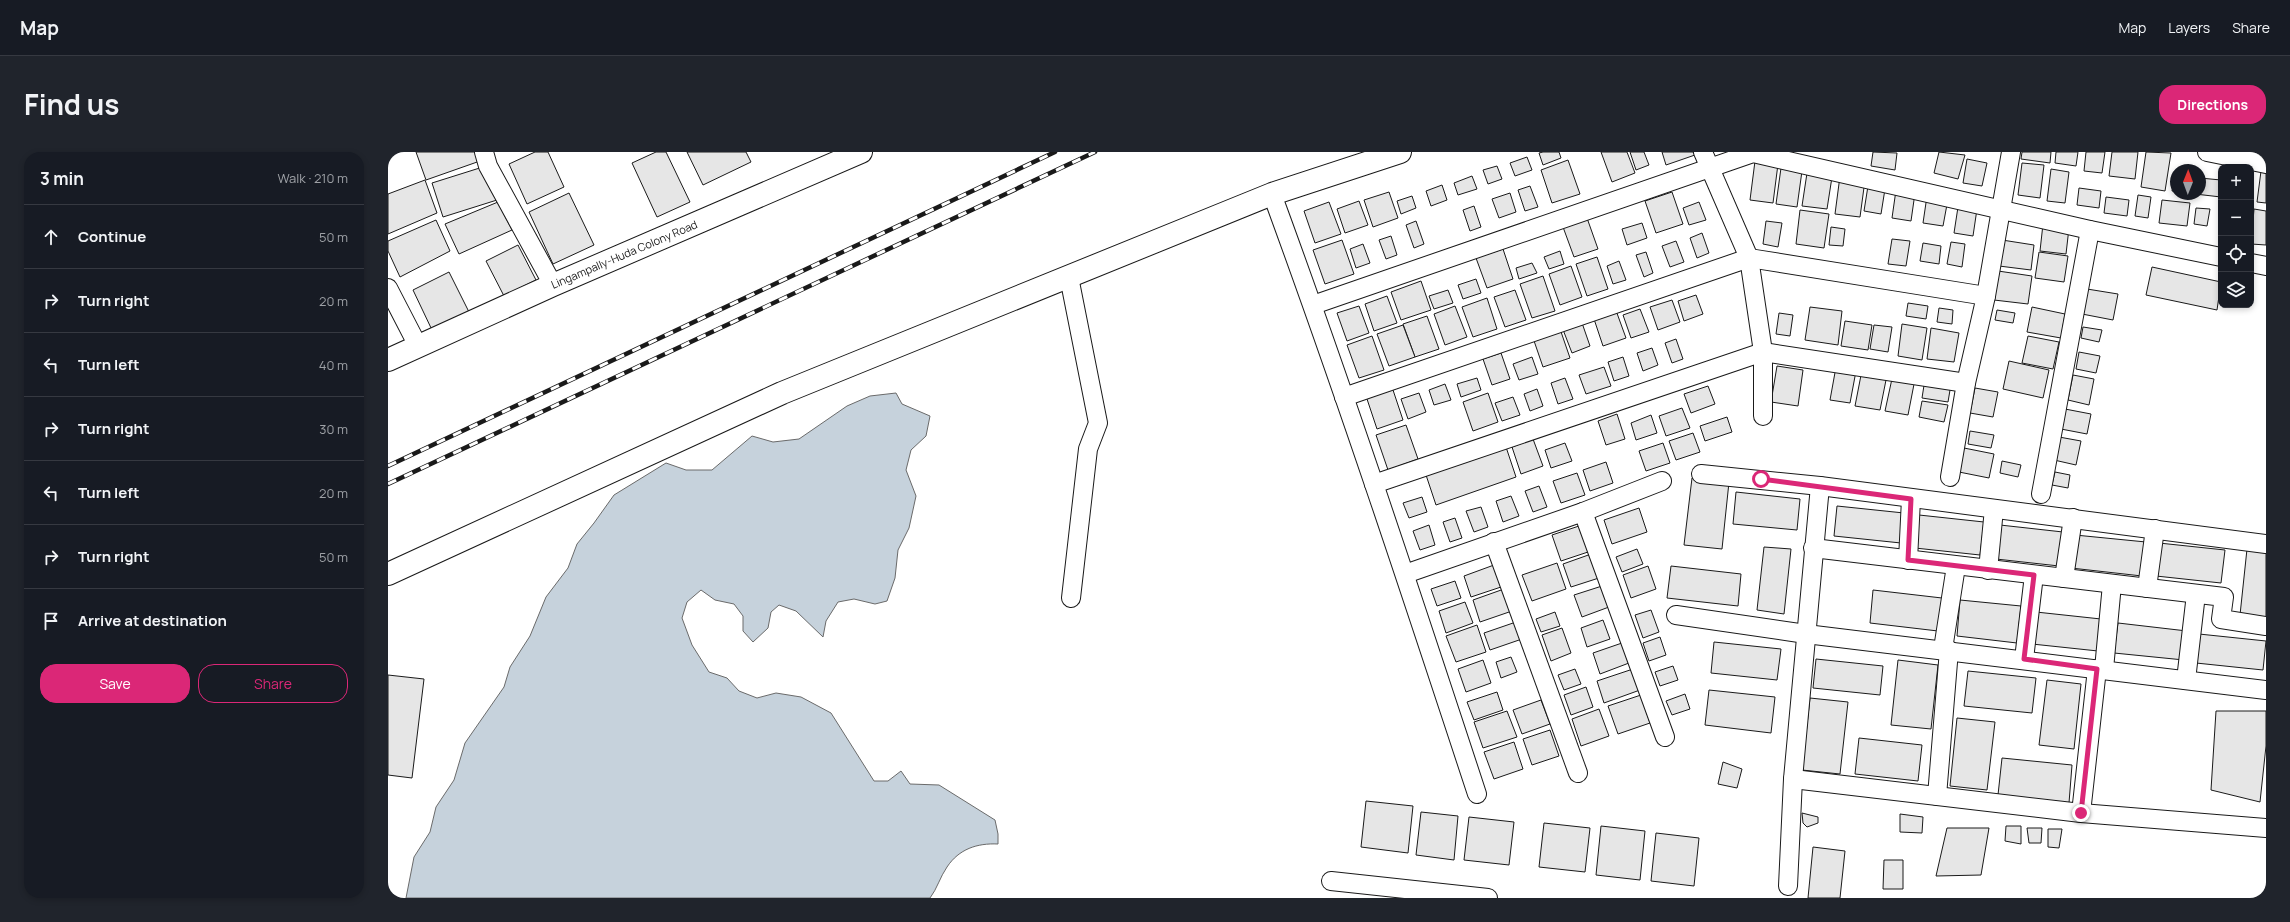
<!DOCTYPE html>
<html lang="en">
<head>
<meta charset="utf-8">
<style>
  body { margin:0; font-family:Manrope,sans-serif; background:#20242c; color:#f1f3f6 }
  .controls { position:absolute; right:12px; top:12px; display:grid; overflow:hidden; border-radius:8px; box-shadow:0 2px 6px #0003 }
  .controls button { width:36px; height:36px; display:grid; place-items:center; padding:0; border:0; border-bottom:1px solid #363941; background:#171b24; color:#f1f3f6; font:20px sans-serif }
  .compass { position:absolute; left:1782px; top:12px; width:36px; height:36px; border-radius:50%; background:#171b24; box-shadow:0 2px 6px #0003; rotate:1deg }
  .stop { position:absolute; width:12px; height:12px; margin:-9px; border:3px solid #db2777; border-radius:50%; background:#fff }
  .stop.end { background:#db2777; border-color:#fff; box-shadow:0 1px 4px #0008 }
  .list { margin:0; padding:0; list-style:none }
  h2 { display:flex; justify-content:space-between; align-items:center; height:52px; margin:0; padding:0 16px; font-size:17px }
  h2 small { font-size:13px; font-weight:400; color:#9ea1a6 }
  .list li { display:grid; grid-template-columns:26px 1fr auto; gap:12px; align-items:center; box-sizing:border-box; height:64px; padding:0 16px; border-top:1px solid #363941 }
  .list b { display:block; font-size:15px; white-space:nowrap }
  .list em { font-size:13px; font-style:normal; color:#9ea1a6 }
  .actions { display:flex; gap:8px; padding:12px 16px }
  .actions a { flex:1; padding:9px 0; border:1px solid #db2777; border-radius:16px; text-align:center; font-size:14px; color:#db2777 }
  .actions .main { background:#db2777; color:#fff }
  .icon { flex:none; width:22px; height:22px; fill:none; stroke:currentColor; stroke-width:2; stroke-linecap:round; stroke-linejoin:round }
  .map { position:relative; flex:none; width:1878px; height:746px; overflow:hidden; border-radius:16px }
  header { display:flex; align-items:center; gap:24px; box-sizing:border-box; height:56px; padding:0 20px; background:#171b24; border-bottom:1px solid #363941 }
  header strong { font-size:19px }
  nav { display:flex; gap:22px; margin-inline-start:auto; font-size:14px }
  .intro { display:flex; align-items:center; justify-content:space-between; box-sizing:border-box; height:96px; padding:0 24px }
  h1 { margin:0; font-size:28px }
  .button { padding:10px 18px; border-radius:16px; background:#db2777; color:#fff; font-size:14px; font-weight:700 }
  main { display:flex; gap:24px; padding:0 24px }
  aside { flex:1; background:#171b24; border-radius:16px; box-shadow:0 2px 6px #0003 }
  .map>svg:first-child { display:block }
  .water { fill:#c6d2dc; stroke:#6a6a6a }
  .building { fill:#e6e6e6; stroke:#1a1a1a }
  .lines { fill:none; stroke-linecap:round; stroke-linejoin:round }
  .minor-casing { stroke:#1a1a1a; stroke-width:20 }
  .tertiary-casing { stroke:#1a1a1a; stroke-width:24 }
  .minor { stroke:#fff; stroke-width:18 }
  .tertiary { stroke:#fff; stroke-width:22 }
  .rail-casing { stroke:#1a1a1a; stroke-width:4.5 }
  .rail { stroke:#fff; stroke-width:3; stroke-dasharray:9; stroke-linecap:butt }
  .route { stroke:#db2777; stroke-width:5 }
  .labels { text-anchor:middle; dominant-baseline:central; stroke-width:3; stroke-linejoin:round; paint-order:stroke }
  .street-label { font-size:11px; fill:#1a1a1a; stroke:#fff }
</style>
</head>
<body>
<header>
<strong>Map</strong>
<nav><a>Map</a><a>Layers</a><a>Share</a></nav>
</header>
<div class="intro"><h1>Find us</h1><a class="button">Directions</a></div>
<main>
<aside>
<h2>3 min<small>Walk · 210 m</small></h2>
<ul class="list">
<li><svg class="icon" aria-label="ahead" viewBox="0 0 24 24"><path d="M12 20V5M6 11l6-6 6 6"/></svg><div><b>Continue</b></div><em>50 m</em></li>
<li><svg class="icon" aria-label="right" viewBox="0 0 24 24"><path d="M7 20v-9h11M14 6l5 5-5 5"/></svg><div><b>Turn right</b></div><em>20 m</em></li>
<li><svg class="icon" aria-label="left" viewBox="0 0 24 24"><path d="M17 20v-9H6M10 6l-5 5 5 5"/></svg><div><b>Turn left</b></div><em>40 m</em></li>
<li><svg class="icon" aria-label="right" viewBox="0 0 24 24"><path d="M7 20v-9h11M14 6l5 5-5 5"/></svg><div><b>Turn right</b></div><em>30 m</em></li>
<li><svg class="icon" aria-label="left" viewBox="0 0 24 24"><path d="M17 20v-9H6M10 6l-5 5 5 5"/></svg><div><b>Turn left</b></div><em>20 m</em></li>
<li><svg class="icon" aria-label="right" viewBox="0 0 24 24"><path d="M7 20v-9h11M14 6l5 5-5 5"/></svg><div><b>Turn right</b></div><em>50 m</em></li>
<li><svg class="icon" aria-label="arrive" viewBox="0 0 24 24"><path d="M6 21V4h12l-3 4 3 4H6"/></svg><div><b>Arrive at destination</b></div></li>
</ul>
<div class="actions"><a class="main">Save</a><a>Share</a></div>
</aside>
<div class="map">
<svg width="1878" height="746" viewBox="0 0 1878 746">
  <rect width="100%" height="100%" fill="#fff"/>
  <path class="water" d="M508,241L514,252L542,264L538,284L523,298L518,318L528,344L521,376L510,398L507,426L499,449L487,452L466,447L450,450L438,469L435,485L408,459L391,453L383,460L380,476L365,490L355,479V464L346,452L327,448L313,438L299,450L294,466L304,493L321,520L339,526L351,539L369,546L388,541L413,545L443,561L486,629H500L513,619L522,632L551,633L607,668L610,682V692C589,691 571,697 559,715C552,725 549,737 542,746H18L26,705L42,680L48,655L66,628L77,591L116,535L122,515L142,484L158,445L180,416L189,392L206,371L226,343L278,311L298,318H324L364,284L385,290L411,287L459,254L482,244Z"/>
  <g class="building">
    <polygon points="28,0 88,0 92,9 38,28"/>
    <polygon points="147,0 160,0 176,35 139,52 121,12"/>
    <polygon points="268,0 278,0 302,50 269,65 244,11"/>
    <polygon points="299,0 358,0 363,10 315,33"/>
    <polygon points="1155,0 1171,0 1173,6 1155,13 1151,1"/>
    <polygon points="1213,0 1239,0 1247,21 1224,30"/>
    <polygon points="1242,0 1256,0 1261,13 1248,18"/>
    <polygon points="1274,0 1305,0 1307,3 1278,13"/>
    <polygon points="1485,0 1509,1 1507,18 1483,14"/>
    <polygon points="1551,0 1577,3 1570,27 1546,21"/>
    <polygon points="1634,0 1663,0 1662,11 1633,7"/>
    <polygon points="1668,0 1690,0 1688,14 1667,11"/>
    <polygon points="1698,0 1717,0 1714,21 1696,19"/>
    <polygon points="1724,0 1750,0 1747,27 1721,24"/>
    <polygon points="1758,0 1783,1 1777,39 1753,35"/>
    <polygon points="1139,5 1144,18 1127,24 1122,11"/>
    <polygon points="1579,7 1599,11 1594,34 1575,31"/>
    <polygon points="1180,8 1192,42 1164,51 1153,18"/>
    <polygon points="1367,9 1390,12 1385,51 1362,48"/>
    <polygon points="1634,11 1656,13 1652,46 1630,43"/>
    <polygon points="98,14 109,48 55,65 44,31"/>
    <polygon points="1109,14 1114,27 1100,32 1095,18"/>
    <polygon points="1393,16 1414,19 1409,55 1388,52"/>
    <polygon points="1663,17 1681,20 1677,51 1659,49"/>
    <polygon points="1873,19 1878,20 1878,51 1869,50"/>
    <polygon points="1419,21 1444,25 1439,57 1414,54"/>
    <polygon points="1787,22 1788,22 1788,39 1784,39"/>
    <polygon points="1084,24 1089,37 1070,43 1066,31"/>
    <polygon points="1452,24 1477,28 1472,65 1447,62"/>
    <polygon points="1812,26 1833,28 1833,45 1807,42 1812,42"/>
    <polygon points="37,28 49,61 0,82 0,42"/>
    <polygon points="1054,33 1059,48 1043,54 1038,39"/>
    <polygon points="1142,34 1150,55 1137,59 1130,38"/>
    <polygon points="1480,34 1497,37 1493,62 1476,59"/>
    <polygon points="1691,36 1713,39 1711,56 1689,53"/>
    <polygon points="1508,38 1527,41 1523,69 1504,66"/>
    <polygon points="1001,40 1010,66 985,75 976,48"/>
    <polygon points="1284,40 1295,72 1268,81 1257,49"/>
    <polygon points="181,41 206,93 165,112 141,60"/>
    <polygon points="1122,41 1128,60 1111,66 1104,47"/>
    <polygon points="1750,43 1763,45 1760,66 1747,64"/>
    <polygon points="1024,44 1028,56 1013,62 1009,49"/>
    <polygon points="1539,44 1560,47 1555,74 1535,71"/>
    <polygon points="1718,45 1741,48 1739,64 1716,61"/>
    <polygon points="1774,48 1802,51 1799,74 1771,71"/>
    <polygon points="971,49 980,73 957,81 949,57"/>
    <polygon points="110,50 124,78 71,102 57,72"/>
    <polygon points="941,50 953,82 927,91 916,59"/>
    <polygon points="1311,50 1318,68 1301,73 1295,56"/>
    <polygon points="1086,54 1093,75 1082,79 1075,58"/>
    <polygon points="1570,55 1589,57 1585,84 1566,81"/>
    <polygon points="1808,56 1822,57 1819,74 1806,72"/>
    <polygon points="1866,57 1878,59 1878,93 1863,92"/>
    <polygon points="1412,58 1441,62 1436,96 1408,92"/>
    <polygon points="1199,66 1210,97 1186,105 1175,75"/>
    <polygon points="48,68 62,99 12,125 0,99 0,89"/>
    <polygon points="1028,69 1036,92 1026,96 1018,73"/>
    <polygon points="1378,69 1394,71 1390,95 1375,92"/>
    <polygon points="1254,71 1259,86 1239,93 1234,77"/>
    <polygon points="1655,72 1681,76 1678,102 1652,99"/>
    <polygon points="1443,75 1457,77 1455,94 1441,93"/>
    <polygon points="1314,81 1321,101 1309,106 1302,86"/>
    <polygon points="1003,84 1009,103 998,107 991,88"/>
    <polygon points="1504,87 1522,89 1518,114 1500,112"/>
    <polygon points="954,88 966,122 937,132 925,98"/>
    <polygon points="1614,88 1646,93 1643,118 1611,114"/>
    <polygon points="1288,89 1296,110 1282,115 1274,94"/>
    <polygon points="1563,90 1577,92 1574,115 1559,112"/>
    <polygon points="1535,91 1553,94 1551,112 1532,109"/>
    <polygon points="975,92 982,111 968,116 962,97"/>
    <polygon points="130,93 148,128 116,144 98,109"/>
    <polygon points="1115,97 1125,127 1099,136 1088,106"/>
    <polygon points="1172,99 1176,112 1161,117 1156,105"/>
    <polygon points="1258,100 1265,121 1256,125 1248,103"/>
    <polygon points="1651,100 1680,104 1676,130 1647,126"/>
    <polygon points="1209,105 1220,137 1199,144 1188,112"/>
    <polygon points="1231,109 1238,128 1225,132 1219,114"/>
    <polygon points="1144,111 1149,121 1131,127 1128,116"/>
    <polygon points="1183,114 1194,145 1172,153 1161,122"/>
    <polygon points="1764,115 1833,130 1829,158 1758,143"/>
    <polygon points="1610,119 1644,124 1640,152 1606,148"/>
    <polygon points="61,120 81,160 44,178 25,138"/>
    <polygon points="1155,124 1167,159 1144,166 1132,132"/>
    <polygon points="1088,127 1093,141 1075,147 1070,133"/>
    <polygon points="1033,129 1043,158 1013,168 1003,140"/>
    <polygon points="1699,137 1730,142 1725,168 1694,162"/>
    <polygon points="1060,138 1065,151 1046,157 1041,144"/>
    <polygon points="1127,138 1138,168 1117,175 1106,145"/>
    <polygon points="1308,143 1315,162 1296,169 1290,149"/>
    <polygon points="999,144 1009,171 986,179 977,152"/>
    <polygon points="1099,146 1109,177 1085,185 1074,155"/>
    <polygon points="1284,148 1292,170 1270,178 1262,155"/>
    <polygon points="1520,151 1540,154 1538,167 1518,164"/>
    <polygon points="1226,153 1238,186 1215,194 1204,161"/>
    <polygon points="971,154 981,181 959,189 949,161"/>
    <polygon points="1067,154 1079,185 1057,193 1046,162"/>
    <polygon points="1422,155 1454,159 1450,193 1417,188"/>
    <polygon points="1644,155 1677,162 1673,186 1639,180"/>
    <polygon points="1551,156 1565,158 1564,172 1549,170"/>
    <polygon points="1252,157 1261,180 1243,186 1235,163"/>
    <polygon points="1609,158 1627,161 1625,171 1607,168"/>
    <polygon points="1391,161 1405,163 1402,184 1388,182"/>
    <polygon points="1039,164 1051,197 1027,205 1015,172"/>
    <polygon points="1193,168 1202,194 1184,201 1174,175"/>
    <polygon points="1457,169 1484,173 1480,198 1453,194"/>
    <polygon points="1514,172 1539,176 1534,208 1510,204"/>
    <polygon points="1015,173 1027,205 1001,214 989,182"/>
    <polygon points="1486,173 1504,175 1500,200 1482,197"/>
    <polygon points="1171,174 1182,206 1155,215 1144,183"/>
    <polygon points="1695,175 1714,178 1711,190 1693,186"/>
    <polygon points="1543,176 1571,181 1566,210 1539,207"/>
    <polygon points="984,184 996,218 971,226 959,193"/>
    <polygon points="1640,184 1671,190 1665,217 1634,211"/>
    <polygon points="1288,187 1295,207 1284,211 1277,191"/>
    <polygon points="1264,196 1270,213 1255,219 1249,201"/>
    <polygon points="1691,200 1712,204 1708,221 1688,217"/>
    <polygon points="1113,201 1122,227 1104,233 1095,207"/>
    <polygon points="1144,205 1150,222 1131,228 1125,212"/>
    <polygon points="1235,205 1241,224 1226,229 1220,210"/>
    <polygon points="1621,209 1661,218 1655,246 1615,237"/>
    <polygon points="1389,214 1415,218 1410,254 1383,250"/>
    <polygon points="1216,215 1223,234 1198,242 1191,223"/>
    <polygon points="1448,215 1468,219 1462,251 1442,248"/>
    <polygon points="1474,218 1499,223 1492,258 1467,254"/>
    <polygon points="1505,222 1527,227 1520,263 1497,259"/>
    <polygon points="1685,223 1706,227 1701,253 1680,248"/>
    <polygon points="1089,226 1093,238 1073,245 1069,232"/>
    <polygon points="1177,226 1185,247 1170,252 1163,231"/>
    <polygon points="1537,227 1563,232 1560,250 1534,246"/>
    <polygon points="1057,232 1063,248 1046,253 1041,238"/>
    <polygon points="1320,234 1327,252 1303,261 1296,242"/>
    <polygon points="1004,235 1015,268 989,277 978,244"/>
    <polygon points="1587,236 1610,240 1605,265 1582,261"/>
    <polygon points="1149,237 1155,254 1142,259 1136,242"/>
    <polygon points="1031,241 1038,260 1020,267 1013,247"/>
    <polygon points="1100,241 1110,270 1085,279 1075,250"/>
    <polygon points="1125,245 1132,263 1114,269 1107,251"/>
    <polygon points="1534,249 1560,253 1556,270 1531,265"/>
    <polygon points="1294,256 1302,276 1278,284 1271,264"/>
    <polygon points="1677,257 1703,262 1699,282 1673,277"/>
    <polygon points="1229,262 1237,287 1218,293 1210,269"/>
    <polygon points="1263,263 1269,281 1248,288 1243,271"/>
    <polygon points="1339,265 1344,280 1317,289 1312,274"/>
    <polygon points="1018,273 1030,307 1000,318 988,283"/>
    <polygon points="1582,279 1606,283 1603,296 1580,292"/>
    <polygon points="1305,281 1312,300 1288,308 1281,289"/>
    <polygon points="1671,285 1693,289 1688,313 1666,308"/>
    <polygon points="1145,287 1155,314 1133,322 1124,295"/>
    <polygon points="1177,291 1184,309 1163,316 1157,298"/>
    <polygon points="1275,291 1282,311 1258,319 1251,299"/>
    <polygon points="1118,295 1128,325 1048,353 1038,323"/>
    <polygon points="1576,296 1606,302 1601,326 1571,320"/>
    <polygon points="1614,309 1633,313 1630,325 1612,321"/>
    <polygon points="1218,310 1225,331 1202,339 1195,318"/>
    <polygon points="1667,320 1682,323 1680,336 1664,333"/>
    <polygon points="1189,321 1197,343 1173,351 1165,329"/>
    <polygon points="1304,326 1341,330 1334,397 1296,393"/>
    <polygon points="1151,334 1159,355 1145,360 1137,339"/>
    <polygon points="1348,340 1412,347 1409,378 1345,372"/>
    <polygon points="1123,344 1131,364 1115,370 1108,349"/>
    <polygon points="1034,345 1039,360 1021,366 1015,351"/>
    <polygon points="1449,354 1516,361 1513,391 1446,384"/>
    <polygon points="1093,355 1100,375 1086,380 1078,359"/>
    <polygon points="1251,356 1259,380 1224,392 1216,368"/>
    <polygon points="1531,363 1596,370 1592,403 1527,396"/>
    <polygon points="1067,366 1074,386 1062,390 1055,370"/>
    <polygon points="1197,372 1206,398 1173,409 1164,383"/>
    <polygon points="1041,373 1047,393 1032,398 1025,379"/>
    <polygon points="1612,373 1675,380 1671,414 1608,407"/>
    <polygon points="1687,383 1758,390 1754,424 1683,416"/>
    <polygon points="1771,391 1837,398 1833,431 1768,424"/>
    <polygon points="1376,395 1403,397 1396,462 1369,458"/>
    <polygon points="1249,397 1255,412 1234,420 1228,405"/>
    <polygon points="1859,397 1878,399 1878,465 1852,463"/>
    <polygon points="1206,401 1214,425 1183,435 1175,412"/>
    <polygon points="1169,411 1178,437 1144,449 1134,423"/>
    <polygon points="1106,413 1113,435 1083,445 1076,424"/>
    <polygon points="1260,414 1268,437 1243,446 1235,423"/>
    <polygon points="1283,414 1353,422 1350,454 1279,446"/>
    <polygon points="1067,429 1073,446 1049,454 1043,437"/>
    <polygon points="1214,434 1221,455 1194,465 1186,443"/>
    <polygon points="1116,437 1124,459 1092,470 1085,448"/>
    <polygon points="1485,438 1554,446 1550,479 1482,471"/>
    <polygon points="1572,448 1633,454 1629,491 1569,484"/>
    <polygon points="1077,450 1085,471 1058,481 1051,459"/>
    <polygon points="1263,458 1271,480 1255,486 1247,463"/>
    <polygon points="1167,460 1172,474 1153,480 1148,467"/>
    <polygon points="1648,460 1713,467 1710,499 1644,492"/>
    <polygon points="1215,468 1222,487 1199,495 1193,476"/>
    <polygon points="1128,470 1134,487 1102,498 1096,481"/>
    <polygon points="1730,471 1799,479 1796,508 1726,501"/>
    <polygon points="1089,473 1098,500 1068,510 1058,484"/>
    <polygon points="1174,476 1183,501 1163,509 1154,483"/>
    <polygon points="1811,482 1878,489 1875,518 1808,511"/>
    <polygon points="1272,485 1278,503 1261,509 1255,491"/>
    <polygon points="1326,490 1393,497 1389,528 1323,521"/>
    <polygon points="1234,491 1241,511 1212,522 1205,501"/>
    <polygon points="1123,505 1129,520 1113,526 1108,510"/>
    <polygon points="1428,507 1495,514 1492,543 1425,536"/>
    <polygon points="1095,508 1103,531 1078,540 1070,517"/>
    <polygon points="1510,508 1550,513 1543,577 1503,573"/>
    <polygon points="1285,514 1290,528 1272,534 1267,520"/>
    <polygon points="1187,517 1193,532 1176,538 1170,523"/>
    <polygon points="1245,517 1252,538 1216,551 1209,529"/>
    <polygon points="1580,519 1648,526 1644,561 1576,554"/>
    <polygon points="0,523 36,527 24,626 0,623"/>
    <polygon points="1659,528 1693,532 1686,597 1651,593"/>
    <polygon points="1198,535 1205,555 1183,563 1176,543"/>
    <polygon points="1321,538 1387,545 1383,581 1317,573"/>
    <polygon points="1109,540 1115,558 1086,568 1079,550"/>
    <polygon points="1297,542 1302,557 1284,563 1278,549"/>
    <polygon points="1253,543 1262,571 1230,582 1220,554"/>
    <polygon points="1422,546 1460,550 1452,622 1414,618"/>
    <polygon points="1153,548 1162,572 1134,582 1125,558"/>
    <polygon points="1211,557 1221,584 1193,594 1184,567"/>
    <polygon points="1119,559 1129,585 1095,596 1086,570"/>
    <polygon points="1828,559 1878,559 1878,594 1872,650 1823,638"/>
    <polygon points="1569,566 1607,570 1599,638 1562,634"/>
    <polygon points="1162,578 1171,604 1144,613 1135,587"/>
    <polygon points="1471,586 1534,593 1530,629 1467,622"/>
    <polygon points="1126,590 1135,617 1106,627 1096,600"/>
    <polygon points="1614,606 1684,613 1681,651 1610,643"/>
    <polygon points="1335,610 1354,617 1349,636 1330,632"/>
    <polygon points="978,649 1025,654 1020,701 973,695"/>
    <polygon points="1033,660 1070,664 1066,708 1028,703"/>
    <polygon points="1414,661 1430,665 1430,671 1419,675 1415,671"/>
    <polygon points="1512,662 1535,665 1534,681 1512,680"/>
    <polygon points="1081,665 1126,670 1121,713 1076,708"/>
    <polygon points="1156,671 1202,676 1197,720 1151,715"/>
    <polygon points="1213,674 1257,679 1252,728 1208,723"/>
    <polygon points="1618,674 1633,674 1633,692 1617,689"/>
    <polygon points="1559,676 1601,676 1593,723 1548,724"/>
    <polygon points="1639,676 1654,676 1653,691 1641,691"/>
    <polygon points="1660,677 1674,677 1671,696 1660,695"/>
    <polygon points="1268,681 1311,686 1306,734 1263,729"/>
    <polygon points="1425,695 1457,699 1452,746 1420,746"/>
    <polygon points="1496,708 1515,708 1515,737 1495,737"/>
  </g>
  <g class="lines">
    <defs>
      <g id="minor">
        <polyline points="96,0 100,14 165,133"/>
        <polyline points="1315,0 1361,106 1375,200 1375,264"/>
        <polyline points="1819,0 1878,12"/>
        <path d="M884,42C957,241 1023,441 1089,642"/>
        <polyline points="1863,111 1878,114"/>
        <polyline points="681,125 710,271 700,297 683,446"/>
        <polyline points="0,136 30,194"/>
        <polyline points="925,153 1365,1 1702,78 1833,105"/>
        <polyline points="956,245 1361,106 1598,144"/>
        <polyline points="1313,322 1432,334 1878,392"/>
        <polyline points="1562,325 1578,231 1598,144 1623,0"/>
        <polyline points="986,332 1375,200 1578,231"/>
        <polyline points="1653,342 1702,78"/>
        <polyline points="1195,360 1277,585"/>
        <polyline points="1106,390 1190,621"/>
        <polyline points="1425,396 1836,445 1833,467 1878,474"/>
        <polyline points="1520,408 1523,347"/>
        <polyline points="1600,418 1606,357"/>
        <polyline points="1017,422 1195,360 1274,329"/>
        <polyline points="1676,426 1685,366"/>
        <polyline points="1759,436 1767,377"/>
        <polyline points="1288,463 1418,482 1878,538"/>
        <polyline points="1555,497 1568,414"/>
        <polyline points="1636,507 1646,423"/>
        <polyline points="1716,517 1724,432"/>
        <polyline points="1798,528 1808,442"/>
        <polyline points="1405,627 1693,661 1709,517"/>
        <polyline points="1549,644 1561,498"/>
        <polyline points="1693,661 1878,676"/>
        <polyline points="943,729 1100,746"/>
        <polyline points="1400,734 1405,627 1432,334"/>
      </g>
      <g id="tertiary">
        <polyline points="0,208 165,133 473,0"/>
        <polyline points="0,422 394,241 884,42 1012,0"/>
      </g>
    </defs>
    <use href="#minor" class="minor-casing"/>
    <use href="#tertiary" class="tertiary-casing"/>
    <use href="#minor" class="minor"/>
    <use href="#tertiary" class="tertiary"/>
    <defs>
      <g id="rail">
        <polyline points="0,314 667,0"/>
        <polyline points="0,332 707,0"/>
      </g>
    </defs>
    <use href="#rail" class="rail-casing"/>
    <use href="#rail" class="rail"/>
  </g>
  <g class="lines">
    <polyline class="route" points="1373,327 1523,347 1520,408 1646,423 1636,507 1709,517 1693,661"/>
  </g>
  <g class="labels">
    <g class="street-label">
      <text transform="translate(236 102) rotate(-23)">Lingampally-Huda Colony Road</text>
    </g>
  </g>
</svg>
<div class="controls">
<button>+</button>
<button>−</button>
<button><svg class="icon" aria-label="locate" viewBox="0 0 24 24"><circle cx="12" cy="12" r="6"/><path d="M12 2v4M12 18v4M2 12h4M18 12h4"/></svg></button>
<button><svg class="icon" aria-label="layers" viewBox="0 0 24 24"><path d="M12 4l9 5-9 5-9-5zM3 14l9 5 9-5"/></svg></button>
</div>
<svg class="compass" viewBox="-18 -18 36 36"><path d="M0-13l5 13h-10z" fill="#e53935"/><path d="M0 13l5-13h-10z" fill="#9ea1a6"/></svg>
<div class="stop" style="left:1373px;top:327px"></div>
<div class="stop end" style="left:1693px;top:661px"></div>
</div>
</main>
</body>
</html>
